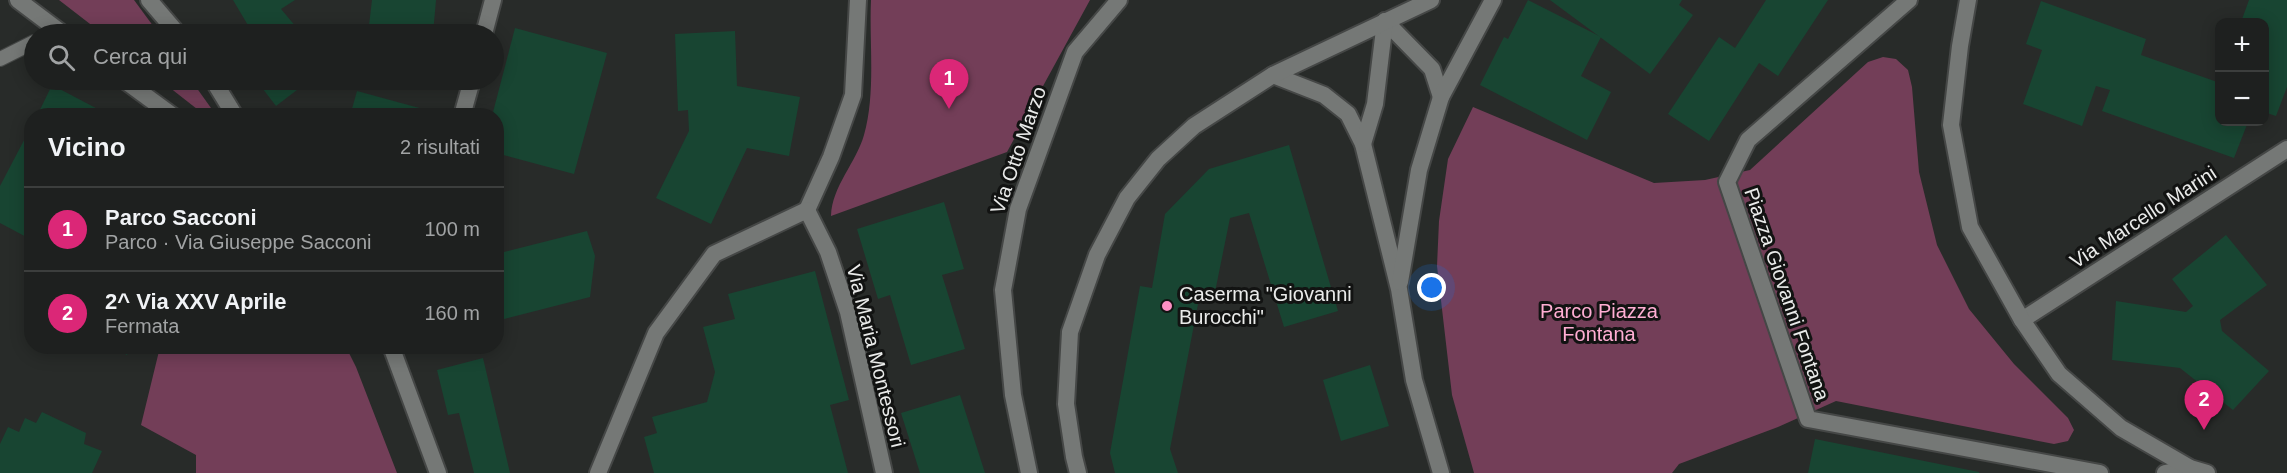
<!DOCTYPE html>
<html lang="it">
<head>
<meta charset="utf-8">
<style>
  body { margin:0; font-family:Helvetica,sans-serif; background:#2b2d2c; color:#f1f3f6 }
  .controls { position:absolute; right:18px; top:18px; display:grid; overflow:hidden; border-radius:12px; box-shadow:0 3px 15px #0003 }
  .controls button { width:54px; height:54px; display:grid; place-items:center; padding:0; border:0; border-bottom:2px solid #3c3e3d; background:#1e201f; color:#f1f3f6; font:30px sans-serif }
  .you { position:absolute; left:1432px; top:288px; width:21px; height:21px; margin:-15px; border:4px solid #fff; border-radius:50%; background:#1a73e8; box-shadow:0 0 0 9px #1a73e833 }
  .badge { display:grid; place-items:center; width:39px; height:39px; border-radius:50%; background:#db2777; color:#fff; font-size:20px; font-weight:700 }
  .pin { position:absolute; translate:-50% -50px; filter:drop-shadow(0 2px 3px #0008) }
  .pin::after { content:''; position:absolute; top:32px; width:21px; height:18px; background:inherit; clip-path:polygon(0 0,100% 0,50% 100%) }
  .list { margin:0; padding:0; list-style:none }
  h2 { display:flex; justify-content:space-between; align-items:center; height:78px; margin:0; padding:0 24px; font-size:26px }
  h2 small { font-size:20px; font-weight:400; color:#a1a3a4 }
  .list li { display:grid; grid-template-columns:39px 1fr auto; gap:18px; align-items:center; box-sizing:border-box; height:84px; padding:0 24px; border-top:2px solid #3c3e3d }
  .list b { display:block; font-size:22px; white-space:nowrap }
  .list p { margin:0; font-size:20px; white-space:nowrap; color:#a1a3a4 }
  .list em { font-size:20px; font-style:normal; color:#a1a3a4 }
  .icon { flex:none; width:33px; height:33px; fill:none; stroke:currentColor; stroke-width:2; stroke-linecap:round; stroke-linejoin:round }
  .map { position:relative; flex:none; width:2287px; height:473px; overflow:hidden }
  .search { position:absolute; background:#1e201f; box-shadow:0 3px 15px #0003; left:24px; top:24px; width:480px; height:66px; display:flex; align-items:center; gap:15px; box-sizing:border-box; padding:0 21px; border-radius:33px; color:#a1a3a4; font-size:22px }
  .panel { position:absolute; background:#1e201f; box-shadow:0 3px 15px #0003; left:24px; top:108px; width:480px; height:246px; border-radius:24px }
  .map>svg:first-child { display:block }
  .green { fill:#733e58 }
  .building { fill:#184532 }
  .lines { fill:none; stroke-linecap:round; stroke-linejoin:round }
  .service-casing { stroke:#454746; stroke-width:16 }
  .minor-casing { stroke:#454746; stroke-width:20 }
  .tertiary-casing { stroke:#454746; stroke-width:20 }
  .service { stroke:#757876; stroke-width:14 }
  .minor { stroke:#757876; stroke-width:16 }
  .tertiary { stroke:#757876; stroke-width:16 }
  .poi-dot { fill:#fc8fc3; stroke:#121312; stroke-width:2 }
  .labels { text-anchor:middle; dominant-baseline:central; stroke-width:6; stroke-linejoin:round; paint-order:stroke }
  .street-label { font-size:20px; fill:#eaebea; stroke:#121312 }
  .poi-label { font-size:20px; fill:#eaebea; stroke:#121312; text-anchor:start }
  .park-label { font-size:20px; fill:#ffaed3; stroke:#121312 }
</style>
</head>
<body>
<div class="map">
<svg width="2287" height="473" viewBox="0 0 2287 473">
  <rect width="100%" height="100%" fill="#282b29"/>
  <g class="green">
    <polygon points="59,0 134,0 159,34 103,34"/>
    <path d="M871,0H1090L1007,152L831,216C832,186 856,163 864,135C876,93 869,43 871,0Z"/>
    <polygon points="1883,57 1896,59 1908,70 1912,87 1919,172 1937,245 1969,309 2014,364 2068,418 2074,430 2068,441 2054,444 1836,401 1778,427 1679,464 1672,473 1474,473 1452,395 1437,266 1439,221 1448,159 1473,107 1654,183 1705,180 1750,170 1868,62"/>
    <polygon points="160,80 191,80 211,108 197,109"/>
    <polygon points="160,347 346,347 356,367 397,473 196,473 196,455 141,425"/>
  </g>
  <g class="building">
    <polygon points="233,0 295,0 281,9 302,34 239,34 249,27"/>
    <polygon points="372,0 436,0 433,34 368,34"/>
    <polygon points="1528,0 1601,37 1581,76 1611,92 1587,140 1480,85 1504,37 1508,39"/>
    <polygon points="1550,0 1682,0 1679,5 1693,15 1650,74"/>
    <polygon points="1766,0 1828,0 1778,76 1759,63 1709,141 1668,114 1719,37 1735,48"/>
    <polygon points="2249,0 2287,0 2287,87 2276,116 2264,112 2264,22 2241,22"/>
    <polygon points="2041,1 2146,39 2141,55 2220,83 2220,122 2248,122 2234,158 2102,111 2110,90 2096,86 2082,126 2023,104 2042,50 2026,44"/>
    <polygon points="515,28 607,53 574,174 496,153 496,116 492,116"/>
    <polygon points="735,31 737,86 800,97 789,156 747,148 711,224 656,198 689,131 688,110 678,111 675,34"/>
    <polygon points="256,80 310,80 276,106"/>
    <polygon points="52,85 111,116 37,116"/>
    <polygon points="357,91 423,109 421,116 350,116"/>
    <polygon points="32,125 32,240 0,223 0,186"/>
    <polygon points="1289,145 1338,311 1284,327 1249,213 1230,218 1213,302 1199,299 1170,449 1178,473 1115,473 1110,453 1140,286 1152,288 1165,214 1209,169"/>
    <polygon points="944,202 964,269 942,275 965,349 911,365 890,295 878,299 857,229"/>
    <polygon points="587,231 595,256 590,297 496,321 496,254"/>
    <polygon points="2226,235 2267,285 2220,320 2222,331 2269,371 2233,410 2180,368 2112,360 2116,301 2186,312 2193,306 2172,279"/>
    <polygon points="815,271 849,400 830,405 848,473 654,473 644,437 657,433 652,417 707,402 715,372 703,327 735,319 728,294"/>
    <polygon points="110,346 132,346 127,355"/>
    <polygon points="483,358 510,473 474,473 459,413 448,415 437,370"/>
    <polygon points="1370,365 1389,426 1341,441 1323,380"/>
    <polygon points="960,395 985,473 920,473 901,413"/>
    <polygon points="42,412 86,433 84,444 102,451 92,473 0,473 0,444 8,427 19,432 25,418 36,423"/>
    <polygon points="1815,439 1979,472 1979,473 1808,473"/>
  </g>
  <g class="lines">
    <defs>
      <polyline id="service" points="0,59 34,42"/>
      <g id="minor">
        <polyline points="18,0 63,34"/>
        <polyline points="149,0 178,34"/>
        <polyline points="1909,0 1748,140 1727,182 1808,419 2100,473"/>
        <polyline points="1385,21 1432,69 1441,97"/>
        <polyline points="484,34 493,0"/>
        <polyline points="1273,75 1324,95 1348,114 1363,144 1399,289 1414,380 1441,473"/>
        <polyline points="124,80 173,116"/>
        <polyline points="213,80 235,116"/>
        <polyline points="462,116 472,80"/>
        <polyline points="1363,144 1375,104 1385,21"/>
        <polyline points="807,210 831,157 853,95 858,0"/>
        <polyline points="1400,282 1419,170 1441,97 1493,0"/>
        <polyline points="2022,320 2287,149"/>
        <polyline points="391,346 438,473"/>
        <polyline points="598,473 656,333 714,254 807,210 828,252 848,312 884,473"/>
        <polyline points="1029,473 1013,395 1003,290 1018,209 1075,52 1119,0"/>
        <polyline points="2165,473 2190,468"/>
      </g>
      <g id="tertiary">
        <polyline points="1968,0 1960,46 1951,125 1970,227 2022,320 2059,374 2121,428 2190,468 2207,473"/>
        <polyline points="1078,473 1074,457 1066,404 1070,332 1097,255 1127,198 1158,159 1194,126 1273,75 1431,0"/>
      </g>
    </defs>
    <use href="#service" class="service-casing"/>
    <use href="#minor" class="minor-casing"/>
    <use href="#tertiary" class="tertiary-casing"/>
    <use href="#service" class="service"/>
    <use href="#minor" class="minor"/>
    <use href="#tertiary" class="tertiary"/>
  </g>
  <circle class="poi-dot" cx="1167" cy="306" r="6"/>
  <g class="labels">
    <g class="street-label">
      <text transform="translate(1018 150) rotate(-71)">Via Otto Marzo</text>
      <text transform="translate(2143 217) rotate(-33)">Via Marcello Marini</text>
      <text transform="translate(1787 294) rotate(71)">Piazza Giovanni Fontana</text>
      <text transform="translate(876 356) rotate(76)">Via Maria Montessori</text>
    </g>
    <g class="poi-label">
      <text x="1179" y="294">Caserma "Giovanni<tspan x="1179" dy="23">Burocchi"</tspan></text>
    </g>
    <g class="park-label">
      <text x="1599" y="311">Parco Piazza<tspan x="1599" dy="23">Fontana</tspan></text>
    </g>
  </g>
</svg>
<div class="controls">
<button>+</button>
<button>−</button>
</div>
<div class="you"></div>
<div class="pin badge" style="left:949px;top:109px">1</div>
<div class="pin badge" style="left:2204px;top:430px">2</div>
<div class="search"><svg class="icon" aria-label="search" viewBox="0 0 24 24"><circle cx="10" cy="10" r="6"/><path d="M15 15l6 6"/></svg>Cerca qui</div>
<section class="panel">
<h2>Vicino<small>2 risultati</small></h2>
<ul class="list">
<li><span class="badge">1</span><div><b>Parco Sacconi</b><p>Parco · Via Giuseppe Sacconi</p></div><em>100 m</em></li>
<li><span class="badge">2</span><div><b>2^ Via XXV Aprile</b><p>Fermata</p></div><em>160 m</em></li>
</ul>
</section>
</div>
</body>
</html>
